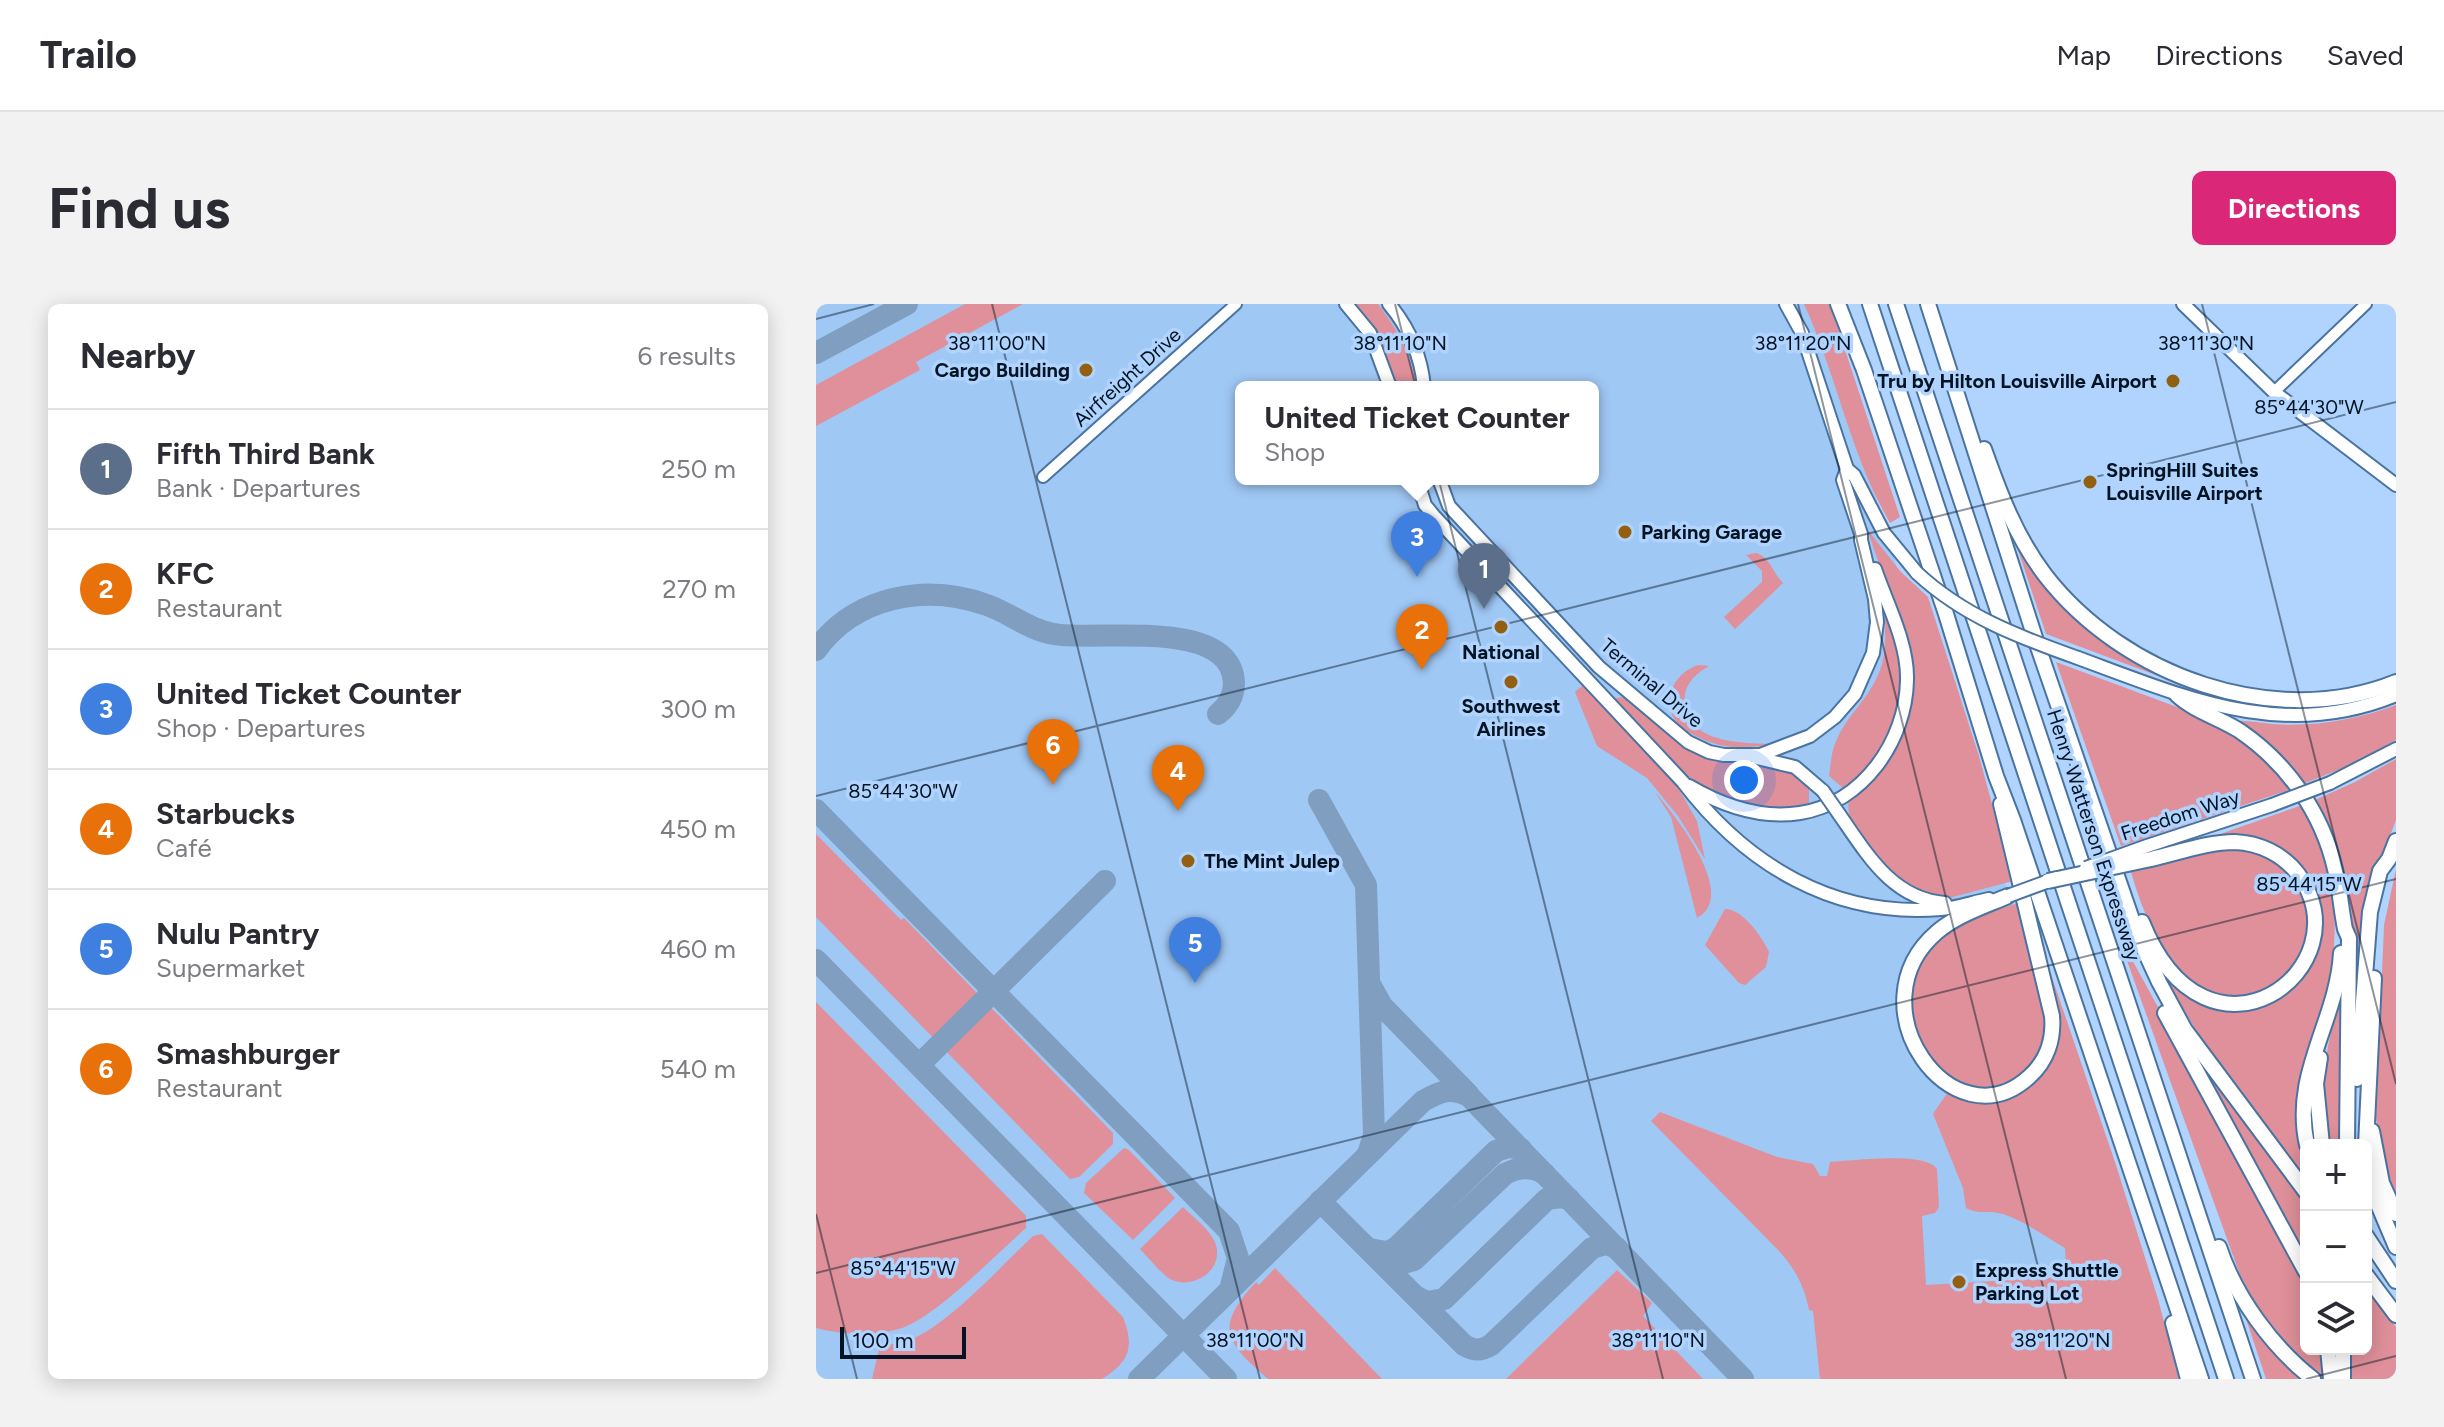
<!DOCTYPE html>
<html lang="en">
<head>
<meta charset="utf-8">
<style>
  body { margin:0; font-family:Figtree,sans-serif; background:#f2f2f3; color:#2b2b33 }
  .controls { position:absolute; right:24px; bottom:24px; display:grid; overflow:hidden; border-radius:12px; box-shadow:0 4px 20px #0003 }
  .controls button { width:72px; height:72px; display:grid; place-items:center; padding:0; border:0; border-bottom:2px solid #e1e1e2; background:#fff; color:#2b2b33; font:40px sans-serif }
  .scale { position:absolute; left:24px; bottom:20px; width:126px; box-sizing:border-box; padding-left:8px; border:4px solid #041425; border-top:0; font-size:22px; line-height:28px; white-space:nowrap; color:#041425; -webkit-text-stroke:6px #b0d4fd; paint-order:stroke }
  .you { position:absolute; left:928px; top:476px; width:28px; height:28px; margin:-20px; border:6px solid #fff; border-radius:50%; background:#1a73e8; box-shadow:0 0 0 12px #1a73e833 }
  .badge { display:grid; place-items:center; width:52px; height:52px; border-radius:50%; background:#db2777; color:#fff; font-size:26px; font-weight:700 }
  .pin { position:absolute; translate:-50% -66px; filter:drop-shadow(0 2px 4px #0008) }
  .pin::after { content:''; position:absolute; top:42px; width:28px; height:24px; background:inherit; clip-path:polygon(0 0,100% 0,50% 100%) }
  .popup { position:absolute; left:419px; top:77px; width:364px; height:104px; box-sizing:border-box; display:grid; place-content:center; border-radius:12px; background:#fff; filter:drop-shadow(0 2px 6px #0005); font-size:26px; white-space:nowrap; color:#7c7c81 }
  .popup b { font-size:30px; color:#2b2b33 }
  .popup::after { content:''; position:absolute; left:50%; top:100%; margin-left:-16px; border:16px solid transparent; border-top-color:#fff }
  .list { margin:0; padding:0; list-style:none }
  h2 { display:flex; justify-content:space-between; align-items:center; height:104px; margin:0; padding:0 32px; font-size:34px }
  h2 small { font-size:26px; font-weight:400; color:#7c7c81 }
  .list li { display:grid; grid-template-columns:52px 1fr auto; gap:24px; align-items:center; box-sizing:border-box; height:120px; padding:0 32px; border-top:2px solid #e1e1e2 }
  .list b { display:block; font-size:30px; white-space:nowrap }
  .list p { margin:0; font-size:26px; white-space:nowrap; color:#7c7c81 }
  .list em { font-size:26px; font-style:normal; color:#7c7c81 }
  .icon { flex:none; width:44px; height:44px; fill:none; stroke:currentColor; stroke-width:2; stroke-linecap:round; stroke-linejoin:round }
  .map { position:relative; flex:none; width:1580px; height:1075px; overflow:hidden; border-radius:12px }
  header { display:flex; align-items:center; gap:48px; box-sizing:border-box; height:112px; padding:0 40px; background:#fff; border-bottom:2px solid #e1e1e2 }
  header strong { font-size:38px }
  nav { display:flex; gap:44px; margin-inline-start:auto; font-size:28px }
  .intro { display:flex; align-items:center; justify-content:space-between; box-sizing:border-box; height:192px; padding:0 48px }
  h1 { margin:0; font-size:56px }
  .button { padding:20px 36px; border-radius:12px; background:#db2777; color:#fff; font-size:28px; font-weight:700 }
  main { display:flex; gap:48px; padding:0 48px }
  aside { flex:1; background:#fff; border-radius:12px; box-shadow:0 4px 20px #0003 }
  .map>svg:first-child { display:block }
  .built { fill:#a0c8f5; fill-rule:evenodd }
  .green { fill:#df909a }
  .lines { fill:none; stroke-linecap:round; stroke-linejoin:round }
  .taxiway { stroke:#7f9ec0; stroke-width:22 }
  .minor-casing { stroke:#4973a1; stroke-width:14 }
  .major-casing { stroke:#4973a1; stroke-width:16 }
  .highway-casing { stroke:#4973a1; stroke-width:18 }
  .minor { stroke:#fff; stroke-width:10 }
  .major { stroke:#fff; stroke-width:12 }
  .highway { stroke:#fff; stroke-width:14 }
  .major-bridge-casing { stroke:#4973a1; stroke-width:16; stroke-linecap:butt }
  .highway-bridge-casing { stroke:#4973a1; stroke-width:18; stroke-linecap:butt }
  .major-bridge { stroke:#fff; stroke-width:12 }
  .highway-bridge { stroke:#fff; stroke-width:14 }
  .ticks { fill:none; stroke:#041425; stroke-width:2; stroke-opacity:0.45 }
  .poi-dot { fill:#936012; stroke:#b0d4fd; stroke-width:3 }
  .labels { text-anchor:middle; dominant-baseline:central; stroke-width:7; stroke-linejoin:round; paint-order:stroke }
  .poi-label { font-size:20px; font-weight:bold; fill:#041425; stroke:#b0d4fd; text-anchor:start }
  .street-label { font-size:20px; fill:#041425; stroke:#b0d4fd }
  .ticks-label { font-size:20px; text-anchor:middle; fill:#041425; stroke:#b0d4fd; stroke-width:7; stroke-linejoin:round; paint-order:stroke }
</style>
</head>
<body>
<header>
<strong>Trailo</strong>
<nav><a>Map</a><a>Directions</a><a>Saved</a></nav>
</header>
<div class="intro"><h1>Find us</h1><a class="button">Directions</a></div>
<main>
<aside>
<h2>Nearby<small>6 results</small></h2>
<ul class="list">
<li><span class="badge" style="background:#5c6f8a">1</span><div><b>Fifth Third Bank</b><p>Bank · Departures</p></div><em>250 m</em></li>
<li><span class="badge" style="background:#e8710a">2</span><div><b>KFC</b><p>Restaurant</p></div><em>270 m</em></li>
<li><span class="badge" style="background:#3f7fe0">3</span><div><b>United Ticket Counter</b><p>Shop · Departures</p></div><em>300 m</em></li>
<li><span class="badge" style="background:#e8710a">4</span><div><b>Starbucks</b><p>Café</p></div><em>450 m</em></li>
<li><span class="badge" style="background:#3f7fe0">5</span><div><b>Nulu Pantry</b><p>Supermarket</p></div><em>460 m</em></li>
<li><span class="badge" style="background:#e8710a">6</span><div><b>Smashburger</b><p>Restaurant</p></div><em>540 m</em></li>
</ul>
</aside>
<div class="map">
<svg width="1580" height="1075" viewBox="0 0 1580 1075">
  <rect width="100%" height="100%" fill="#b0d4fd"/>
  <path class="built" d="M0,0H1002L1088,287L1261,786L1358,1075H0ZM425,83H777V175H425Z"/>
  <g class="green">
    <polygon points="149,0 207,0 100,58 104,66 0,122 0,81"/>
    <path d="M538,0H562C584,29 593,47 601,83H580C570,51 560,26 538,0Z"/>
    <path d="M988,0H1014L1084,213L1074,219C1034,150 1021,72 988,0Z"/>
    <polygon points="1051,225 1084,267 1112,293 1163,452 1197,577 1133,594 1118,593 1090,582 1066,559 1033,513 1032,493 1037,493 1046,485 1093,402 1080,309"/>
    <polygon points="1198,234 1284,329 1439,397 1439,400 1393,391 1230,330"/>
    <path d="M940,249C954,253 957,269 967,279L919,325L908,313L946,278V267L930,251Z"/>
    <path d="M1069,304C1075,324 1083,344 1085,365C1090,411 1066,459 1027,484L1013,472C1015,459 1015,447 1021,435C1032,410 1054,394 1064,366C1072,345 1068,324 1069,304Z"/>
    <polygon points="1240,358 1396,416 1439,444 1476,485 1305,542"/>
    <path d="M883,361L893,362C878,371 866,382 869,402C876,441 930,439 960,440C937,443 914,446 891,437C881,433 865,425 859,416C845,394 860,367 883,361Z"/>
    <polygon points="767,381 861,482 881,517 889,555 862,512 831,474 781,442 759,388"/>
    <path d="M810,392L878,449L893,454L972,464L993,482V499C899,523 855,456 797,395Z"/>
    <path d="M1580,401V436L1532,462L1487,480L1419,417C1431,416 1444,419 1456,420C1499,423 1540,416 1580,401Z"/>
    <path d="M1580,455V516L1560,569L1539,712C1538,629 1542,571 1499,496L1539,478Z"/>
    <path d="M839,488C858,510 924,592 881,614L855,513Z"/>
    <path d="M1486,501C1531,579 1521,643 1506,727C1500,766 1493,804 1487,843L1490,857V878L1382,730L1343,662L1363,684L1376,693L1402,702L1482,674C1487,655 1502,620 1503,602C1504,572 1465,539 1438,533C1424,530 1409,533 1396,533Z"/>
    <polygon points="0,530 85,616 88,614 297,829 297,840 263,873 254,875 0,613"/>
    <path d="M1430,543C1441,548 1455,551 1464,559C1541,625 1445,739 1367,672C1361,667 1357,659 1353,652C1333,622 1325,602 1315,568L1395,547Z"/>
    <polygon points="1580,565 1580,898 1571,877 1560,814 1568,621"/>
    <path d="M1202,599C1212,638 1233,690 1230,730C1228,746 1217,761 1205,770C1138,819 1072,721 1103,660C1106,655 1111,650 1114,646C1120,639 1126,628 1134,623C1156,611 1179,607 1202,599Z"/>
    <path d="M909,605C927,605 946,633 953,648L950,663L929,681L923,679L889,641Z"/>
    <path d="M1226,644L1300,861L1342,995L1363,1075H1004L997,1007L993,1006C988,982 980,966 963,947L835,817L844,808L961,853L997,860L1004,872H1011L1014,858C1036,857 1109,847 1121,865L1123,903L1119,909L1106,912L1110,981L1251,973L1249,944C1230,933 1209,917 1187,910C1175,906 1161,911 1150,904L1147,884L1117,810L1134,785L1188,791L1236,750Z"/>
    <path d="M1314,652L1483,961L1490,979V1045H1507L1510,1075H1506C1471,1045 1445,1012 1424,971L1310,654Z"/>
    <path d="M1527,686L1526,841H1512C1500,782 1510,742 1527,686Z"/>
    <path d="M0,698L210,912V924C178,952 128,1005 91,1022C66,1033 26,1031 0,1024Z"/>
    <polygon points="1379,752 1490,900 1490,953"/>
    <polygon points="308,844 313,846 359,894 317,936 268,889 270,879"/>
    <path d="M367,903C378,914 395,926 400,941C408,970 371,988 351,973C341,965 333,954 324,945Z"/>
    <path d="M226,930L307,1013C319,1044 313,1058 286,1075H56L64,1041C72,1040 81,1040 88,1038C127,1027 186,961 217,932Z"/>
    <path d="M459,964L566,1075H452C409,1037 398,1024 440,978L443,981Z"/>
    <polygon points="801,966 836,999 827,1012 887,1075 690,1075"/>
    <polygon points="1550,982 1580,1023 1580,1075 1534,1075 1535,1045 1550,1045"/>
    <polygon points="1424,997 1490,1075 1450,1075"/>
  </g>
  <g class="lines">
    <g class="taxiway">
      <polyline points="0,49 91,0"/>
      <path d="M0,346C39,292 110,279 171,301C194,309 213,326 238,330C280,338 415,312 418,379C418,392 412,402 402,410"/>
      <polyline points="503,496 550,581 558,831 552,850"/>
      <polyline points="0,506 413,927 422,954 415,982"/>
      <polyline points="0,656 410,1075"/>
      <polyline points="555,682 566,702 652,790"/>
      <polyline points="103,761 289,577"/>
      <path d="M504,897L648,1041C658,1047 665,1047 675,1041L776,944L790,940L801,944"/>
      <polyline points="553,945 571,948 580,944 680,847 692,843 705,845"/>
      <path d="M563,955L583,960L598,956L689,870C702,863 716,862 729,870"/>
      <polyline points="601,993 611,998 628,995 731,895 745,893 753,895"/>
      <path d="M323,1075L607,797C625,787 634,783 653,792L927,1075"/>
    </g>
    <defs>
      <g id="minor">
        <polyline points="1458,88 1550,0"/>
        <polyline points="227,173 420,0"/>
      </g>
      <g id="major">
        <polyline points="530,0 554,29 574,83"/>
        <path d="M573,0C594,25 605,51 608,83"/>
        <polyline points="970,0 986,29 1031,165 1038,171 1068,229 1101,269"/>
        <polyline points="1367,0 1458,88 1580,181"/>
        <path d="M601,175L609,201L618,212L867,478C930,561 1018,614 1125,605C1141,604 1157,598 1173,595"/>
        <polyline points="623,175 633,202 783,363 872,438 893,448 908,451 944,451 994,432 1019,413 1039,390 1057,349 1061,318 1059,295 1045,236 1045,230 1027,176 1031,165"/>
        <path d="M1262,354C1368,393 1467,438 1580,391"/>
        <polyline points="941,454 979,463 1007,487"/>
        <polyline points="1514,479 1580,445"/>
        <path d="M873,482C907,502 945,515 984,509C1047,499 1090,437 1091,376C1092,339 1071,300 1059,265"/>
        <path d="M1023,510C1051,550 1076,595 1129,599"/>
        <polyline points="1331,542 1456,501"/>
      </g>
      <g id="highway">
        <polyline points="1022,0 1048,66 1130,310 1180,472 1197,516 1385,1075"/>
        <polyline points="1054,0 1410,1075"/>
        <polyline points="1080,0 1437,1075"/>
        <polyline points="1112,0 1221,340 1321,630 1343,678 1369,726 1490,888"/>
        <path d="M1168,145C1184,190 1200,233 1229,271C1307,372 1459,427 1580,378"/>
        <path d="M1361,391C1378,407 1404,414 1424,427C1472,460 1506,509 1519,565C1524,585 1525,605 1529,625L1533,634L1531,841"/>
        <path d="M1185,500L1236,712C1238,735 1231,757 1213,773C1137,842 1035,702 1121,628C1141,611 1169,602 1192,592"/>
        <path d="M1326,618C1392,783 1551,663 1482,570C1467,550 1443,539 1419,538C1391,538 1362,549 1335,555"/>
        <polyline points="1349,709 1490,968"/>
        <polyline points="1504,754 1500,780 1506,841"/>
        <polyline points="1541,775 1554,608 1564,567 1573,555 1580,537"/>
        <polyline points="1556,827 1566,879 1580,910"/>
        <path d="M1491,841C1475,769 1521,718 1525,649"/>
        <polyline points="1550,841 1558,674"/>
        <polyline points="1550,849 1558,891 1580,943"/>
        <polyline points="1550,932 1580,977"/>
        <path d="M1403,943C1419,992 1456,1043 1497,1075"/>
        <polyline points="1550,971 1580,1011"/>
        <polyline points="1357,1019 1372,1075"/>
        <polyline points="1512,1045 1515,1075"/>
        <polyline points="1527,1075 1527,1045"/>
      </g>
    </defs>
    <use href="#minor" class="minor-casing"/>
    <use href="#major" class="major-casing"/>
    <use href="#highway" class="highway-casing"/>
    <use href="#minor" class="minor"/>
    <use href="#major" class="major"/>
    <use href="#highway" class="highway"/>
    <defs>
      <g id="major-bridge">
        <path d="M1101,269C1147,312 1203,333 1262,354"/>
        <polyline points="1007,487 1023,510"/>
        <polyline points="1456,501 1514,479"/>
        <polyline points="1270,564 1331,542"/>
        <polyline points="1192,592 1241,574"/>
      </g>
      <polyline id="highway-bridge" points="1232,577 1335,555"/>
    </defs>
    <use href="#major-bridge" class="major-bridge-casing"/>
    <use href="#highway-bridge" class="highway-bridge-casing"/>
    <use href="#major-bridge" class="major-bridge"/>
    <use href="#highway-bridge" class="highway-bridge"/>
  </g>
  <path class="ticks" d="M176,0L444,1075M579,0L847,1075M982,0L1250,1075M1386,0L1580,780M0,15L58,0M0,492L1580,98M0,910L41,1075M0,969L1580,575M1490,1075L1580,1052"/>
  <g class="poi-dot">
    <circle cx="270" cy="66" r="8"/>
    <circle cx="1357" cy="77" r="8"/>
    <circle cx="1274" cy="178" r="8"/>
    <circle cx="809" cy="228" r="8"/>
    <circle cx="685" cy="323" r="8"/>
    <circle cx="695" cy="378" r="8"/>
    <circle cx="372" cy="557" r="8"/>
    <circle cx="1143" cy="978" r="8"/>
  </g>
  <g class="labels">
    <g class="poi-label">
      <text x="254" y="66" text-anchor="end">Cargo Building</text>
      <text x="1341" y="77" text-anchor="end">Tru by Hilton Louisville Airport</text>
      <text x="1290" y="166">SpringHill Suites<tspan x="1290" dy="23">Louisville Airport</tspan></text>
      <text x="825" y="228">Parking Garage</text>
      <text x="685" y="348" text-anchor="middle">National</text>
      <text x="695" y="402" text-anchor="middle">Southwest<tspan x="695" dy="23">Airlines</tspan></text>
      <text x="388" y="557">The Mint Julep</text>
      <text x="1159" y="966">Express Shuttle<tspan x="1159" dy="23">Parking Lot</tspan></text>
    </g>
    <g class="street-label">
      <text transform="translate(311 73) rotate(-42)">Airfreight Drive</text>
      <text transform="translate(836 379) rotate(40)">Terminal Drive</text>
      <text transform="translate(1364 511) rotate(-18)">Freedom Way</text>
      <text transform="translate(1278 531) rotate(72)">Henry Watterson Expressway</text>
    </g>
  </g>
  <g class="ticks-label">
    <text x="181" y="46">38°11'00"N</text>
    <text x="584" y="46">38°11'10"N</text>
    <text x="987" y="46">38°11'20"N</text>
    <text x="1390" y="46">38°11'30"N</text>
    <text x="1493" y="110">85°44'30"W</text>
    <text x="87" y="494">85°44'30"W</text>
    <text x="1493" y="587">85°44'15"W</text>
    <text x="87" y="971">85°44'15"W</text>
    <text x="439" y="1043">38°11'00"N</text>
    <text x="842" y="1043">38°11'10"N</text>
    <text x="1246" y="1043">38°11'20"N</text>
  </g>
</svg>
<div class="controls">
<button>+</button>
<button>−</button>
<button><svg class="icon" aria-label="layers" viewBox="0 0 24 24"><path d="M12 4l9 5-9 5-9-5zM3 14l9 5 9-5"/></svg></button>
</div>
<div class="scale">100 m</div>
<div class="you"></div>
<div class="pin badge" style="left:668px;top:305px;background:#5c6f8a">1</div>
<div class="pin badge" style="left:606px;top:366px;background:#e8710a">2</div>
<div class="pin badge" style="left:601px;top:273px;background:#3f7fe0">3</div>
<div class="popup"><b>United Ticket Counter</b>Shop</div>
<div class="pin badge" style="left:362px;top:507px;background:#e8710a">4</div>
<div class="pin badge" style="left:379px;top:679px;background:#3f7fe0">5</div>
<div class="pin badge" style="left:237px;top:481px;background:#e8710a">6</div>
</div>
</main>
</body>
</html>
